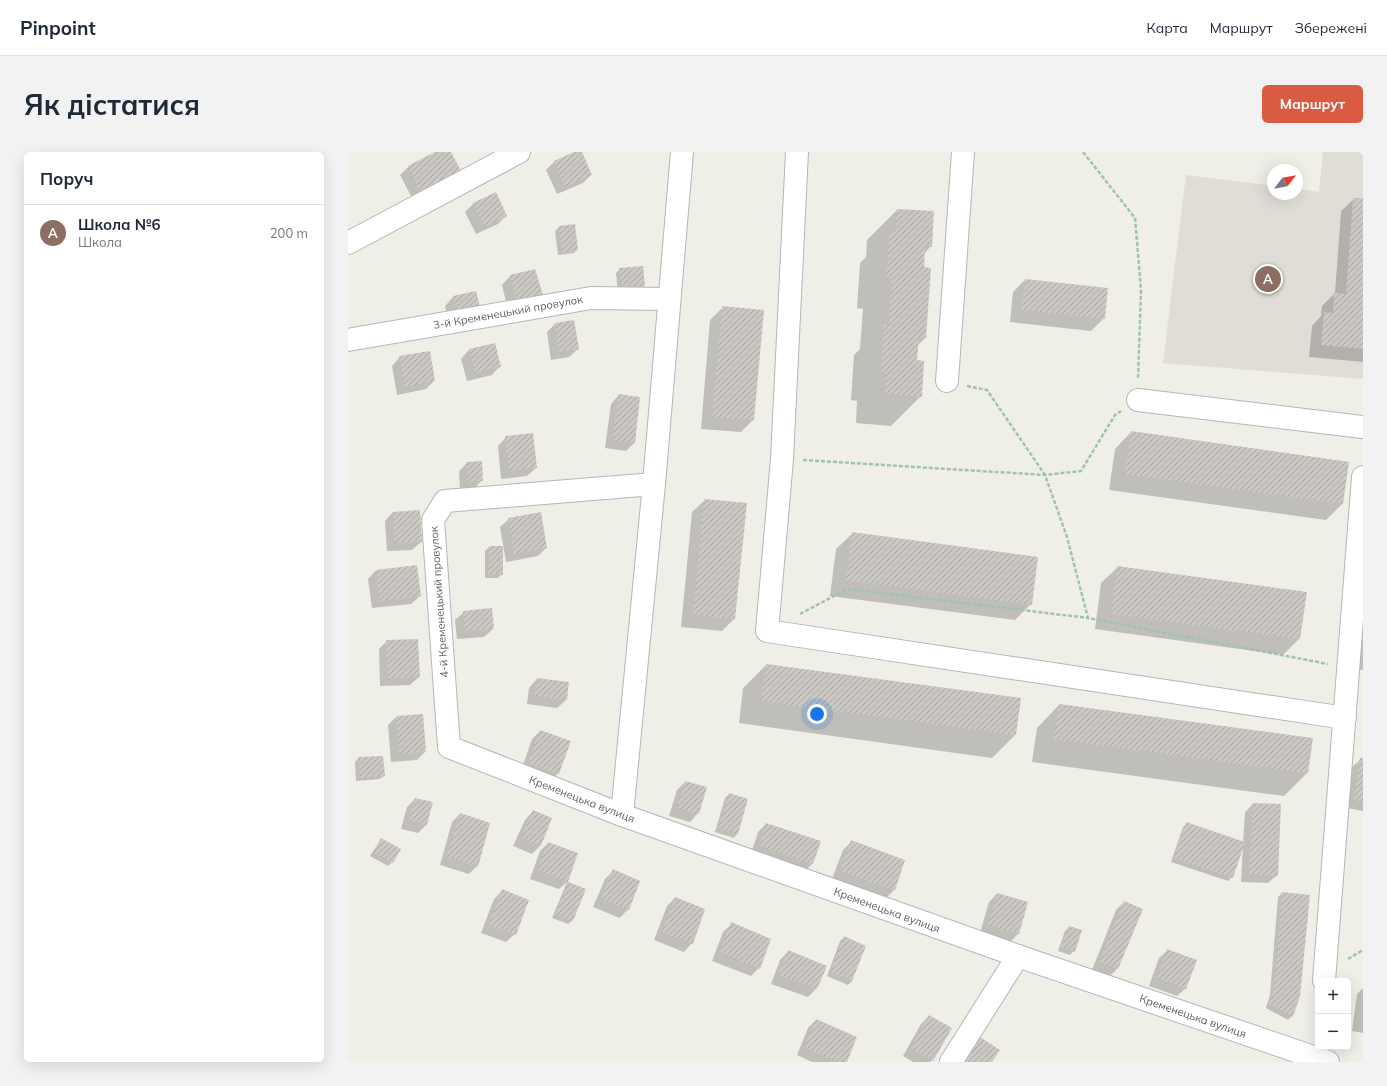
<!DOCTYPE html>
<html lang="uk">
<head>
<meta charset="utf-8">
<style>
  body { margin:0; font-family:Mulish,sans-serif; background:#f2f2f3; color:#1f2937 }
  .controls { position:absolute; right:12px; bottom:12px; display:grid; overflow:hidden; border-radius:6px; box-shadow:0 4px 16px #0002 }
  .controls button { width:36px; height:36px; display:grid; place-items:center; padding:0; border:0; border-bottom:1px solid #e0e1e3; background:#fff; color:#1f2937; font:20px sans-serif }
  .compass { position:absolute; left:919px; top:12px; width:36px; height:36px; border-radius:50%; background:#fff; box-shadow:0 4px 16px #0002; rotate:59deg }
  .you { position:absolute; left:469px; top:562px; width:14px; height:14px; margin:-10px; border:3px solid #fff; border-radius:50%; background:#1a73e8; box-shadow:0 0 0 6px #1a73e833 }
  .badge { display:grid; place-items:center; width:26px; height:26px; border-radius:50%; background:#d95b42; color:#fff; font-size:13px; font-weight:700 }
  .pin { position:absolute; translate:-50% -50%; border:2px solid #fff; box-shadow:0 1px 4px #0006 }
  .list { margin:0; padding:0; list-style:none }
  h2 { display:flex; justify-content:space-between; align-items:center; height:52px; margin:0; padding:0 16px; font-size:17px }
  h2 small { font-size:13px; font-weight:400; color:#747a83 }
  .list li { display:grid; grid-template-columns:26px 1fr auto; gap:12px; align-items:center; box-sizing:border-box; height:56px; padding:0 16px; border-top:1px solid #e0e1e3 }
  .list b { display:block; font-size:15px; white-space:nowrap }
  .list p { margin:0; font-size:13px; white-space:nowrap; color:#747a83 }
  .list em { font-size:13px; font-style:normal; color:#747a83 }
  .map { position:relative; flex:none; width:1015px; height:910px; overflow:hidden; border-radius:6px }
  header { display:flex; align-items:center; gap:24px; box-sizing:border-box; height:56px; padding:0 20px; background:#fff; border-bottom:1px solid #e0e1e3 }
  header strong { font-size:19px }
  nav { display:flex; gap:22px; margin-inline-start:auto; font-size:14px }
  .intro { display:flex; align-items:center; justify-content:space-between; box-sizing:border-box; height:96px; padding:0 24px }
  h1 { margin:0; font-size:28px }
  .button { padding:10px 18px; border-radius:6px; background:#d95b42; color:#fff; font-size:14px; font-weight:700 }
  main { display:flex; gap:24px; padding:0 24px }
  aside { flex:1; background:#fff; border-radius:6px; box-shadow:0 4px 16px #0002 }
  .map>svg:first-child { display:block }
  .education { fill:#dfddd5 }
  .shadow { fill:#0003 }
  .building { fill:url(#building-hatch) }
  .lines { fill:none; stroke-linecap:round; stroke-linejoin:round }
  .minor-casing { stroke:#b4b6ba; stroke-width:24 }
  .path { stroke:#9fc4ad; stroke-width:2.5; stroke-dasharray:4 2; stroke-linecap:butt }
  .minor { stroke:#fff; stroke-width:22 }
  .labels { text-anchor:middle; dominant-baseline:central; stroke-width:4; stroke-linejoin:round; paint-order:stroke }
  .street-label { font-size:11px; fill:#5e6165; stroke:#fff }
</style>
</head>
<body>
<header>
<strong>Pinpoint</strong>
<nav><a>Карта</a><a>Маршрут</a><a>Збережені</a></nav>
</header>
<div class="intro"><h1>Як дістатися</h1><a class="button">Маршрут</a></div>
<main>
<aside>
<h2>Поруч<small></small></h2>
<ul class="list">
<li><span class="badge" style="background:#8d6e63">A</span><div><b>Школа №6</b><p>Школа</p></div><em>200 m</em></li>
</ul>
</aside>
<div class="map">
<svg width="1015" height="910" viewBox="0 0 1015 910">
  <defs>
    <pattern id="building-hatch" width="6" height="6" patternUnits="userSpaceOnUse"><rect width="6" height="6" fill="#cbc8c3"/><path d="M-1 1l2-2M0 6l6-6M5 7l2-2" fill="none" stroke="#a8a6a2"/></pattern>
  </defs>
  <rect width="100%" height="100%" fill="#efeee7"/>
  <polygon class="education" points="975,0 1015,0 1015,227 815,211 838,23 925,34 925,42 949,42 949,37 971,40"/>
  <g class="shadow">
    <polygon points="90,0 102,0 111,19 64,46 52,23 61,14"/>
    <polygon points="229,0 233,0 243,23 235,31 209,42 198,18 206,10"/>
    <polygon points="147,41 158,64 150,72 128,82 117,60 125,52"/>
    <polygon points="1006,47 1015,47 1015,210 961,205 964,174 973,164 974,154 987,141 993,59"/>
    <polygon points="549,58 583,94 576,102 577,186 569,194 568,209 573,244 543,274 508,271 509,249 503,248 506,203 512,197 515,157 509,156 512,111 518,105 519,88"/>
    <polygon points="226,73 229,97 226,101 210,103 207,79 211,75"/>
    <polygon points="295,115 296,134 292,138 270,140 268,121 272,117"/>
    <polygon points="187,118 185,151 160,158 154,133 162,124"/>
    <polygon points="677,128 756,166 743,179 662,170 665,140"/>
    <polygon points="127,141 100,168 97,154 105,145"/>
    <polygon points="375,155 405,268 393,280 353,277 362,168"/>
    <polygon points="225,169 230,197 221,205 203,208 199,180 207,172"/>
    <polygon points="147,192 152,214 144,223 119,229 113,207 121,198"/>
    <polygon points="52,205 86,229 78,237 49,243 44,214"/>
    <polygon points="271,243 286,291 278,299 257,296 263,252"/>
    <polygon points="783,280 1000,310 994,352 978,368 761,338 767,297"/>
    <polygon points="158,285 188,316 179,324 153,327 150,294"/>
    <polygon points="119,311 134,328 126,337 112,337 111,319"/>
    <polygon points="357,348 386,467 374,479 333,475 344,360"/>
    <polygon points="45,360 73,390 64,398 39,399 37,369"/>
    <polygon points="161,367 198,396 190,404 158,410 152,375"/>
    <polygon points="505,381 683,452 667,468 482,444 488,397"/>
    <polygon points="141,395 154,422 150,426 137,426 137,399"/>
    <polygon points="770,415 951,487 935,503 747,477 753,431"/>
    <polygon points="28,418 72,444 63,452 24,456 20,427"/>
    <polygon points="116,460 145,477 136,485 109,487 107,468"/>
    <polygon points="1015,460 1015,518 1000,517"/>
    <polygon points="39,489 71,525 62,533 32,534 31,497"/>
    <polygon points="418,513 667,583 644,606 391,571 395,536"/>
    <polygon points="189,527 220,531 218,548 209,556 179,552 181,536"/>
    <polygon points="711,553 959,621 936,644 684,610 689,576"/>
    <polygon points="48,565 77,600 69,608 43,610 40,573"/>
    <polygon points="192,579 210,621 202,630 173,619 184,587"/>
    <polygon points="11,606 36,624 32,627 8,629 7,610"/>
    <polygon points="1013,607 1015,607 1015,659 999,656 1004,615"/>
    <polygon points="337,630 350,661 342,670 321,664 329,638"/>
    <polygon points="381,642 389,682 386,686 367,680 377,646"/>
    <polygon points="67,647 78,673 70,681 53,677 59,655"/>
    <polygon points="905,652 929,723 920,731 893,730 895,693 884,725 880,729 823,710 835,675 839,672 895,691 897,660"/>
    <polygon points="185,659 203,667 192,694 184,702 165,694 177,668"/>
    <polygon points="112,662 129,714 121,722 92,713 104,670"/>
    <polygon points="418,672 464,712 456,720 403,702 410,680"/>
    <polygon points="33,687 44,710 40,714 22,704"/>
    <polygon points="503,690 546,738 538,746 484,727 495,698"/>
    <polygon points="200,691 228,701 219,730 236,737 224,769 220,772 204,766 219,730 211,737 182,727 192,699"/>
    <polygon points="265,719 280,757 272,766 245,755 257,727"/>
    <polygon points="154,739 167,782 158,790 133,781 146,747"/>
    <polygon points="934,741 944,864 940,868 918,856 922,843 930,745"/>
    <polygon points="649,742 670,782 662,790 632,781 641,750"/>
    <polygon points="327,746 344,791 336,800 306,788 319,754"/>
    <polygon points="776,750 793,757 769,817 761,825 744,818 768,758"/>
    <polygon points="384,772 411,816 403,824 364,809 375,780"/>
    <polygon points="721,775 726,799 722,803 710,799 717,779"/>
    <polygon points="496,785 504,829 500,833 479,824 492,789"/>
    <polygon points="820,798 838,836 829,844 801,834 811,806"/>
    <polygon points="440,800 468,837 460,845 423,832 432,808"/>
    <polygon points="1015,836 1015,881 1004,879 1009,842"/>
    <polygon points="581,864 584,908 582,910 565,910 555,904 573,872"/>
    <polygon points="468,868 498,910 464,910 449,903 460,876"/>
  </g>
  <g class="building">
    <polygon points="87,0 103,0 113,19 72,39 60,14"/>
    <polygon points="226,0 234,0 244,23 217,35 206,9"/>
    <polygon points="148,40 159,64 137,75 125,51"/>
    <polygon points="1005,46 1015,46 1015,197 973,193 976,160 985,161 986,141 998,142"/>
    <polygon points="549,57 586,59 584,95 577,94 576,115 583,116 578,186 571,186 569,208 576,209 574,245 537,242 538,219 533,219 536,172 541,173 544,127 538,127 542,80 547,80"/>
    <polygon points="227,72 230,98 214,100 211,74"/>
    <polygon points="295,114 297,134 274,137 271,116"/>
    <polygon points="187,117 195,143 169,150 162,123"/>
    <polygon points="677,127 760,136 757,167 674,158"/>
    <polygon points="128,139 132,155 109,161 105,144"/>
    <polygon points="374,154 416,158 406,268 364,265"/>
    <polygon points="226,168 231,197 211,200 207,171"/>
    <polygon points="147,191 153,215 127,221 121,197"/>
    <polygon points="82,199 87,229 57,235 51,204"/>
    <polygon points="270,242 292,245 287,291 265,288"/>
    <polygon points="783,279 1001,310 995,352 777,322"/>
    <polygon points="185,281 189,316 161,319 157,284"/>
    <polygon points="134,309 135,329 120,330 118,310"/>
    <polygon points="356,347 399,351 387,467 345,463"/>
    <polygon points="72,358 74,390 47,391 45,360"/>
    <polygon points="193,360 199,396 166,402 160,366"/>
    <polygon points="504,380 690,405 684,453 498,428"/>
    <polygon points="141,394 155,394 155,423 140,422"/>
    <polygon points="69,413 73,444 32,449 28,418"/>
    <polygon points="769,414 959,440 952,487 763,462"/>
    <polygon points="144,456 146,477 117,479 115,459"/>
    <polygon points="70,487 72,525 40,526 38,488"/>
    <polygon points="418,512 673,546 668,583 413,549"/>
    <polygon points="189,526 221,530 219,548 186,544"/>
    <polygon points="711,552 965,586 960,621 706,587"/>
    <polygon points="75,562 78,600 51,602 48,564"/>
    <polygon points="192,578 223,589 211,622 180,611"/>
    <polygon points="35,604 37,624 12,626 10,605"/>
    <polygon points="1012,606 1015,606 1015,650 1006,648"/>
    <polygon points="337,629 359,635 351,662 329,656"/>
    <polygon points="381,641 400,647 390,682 370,676"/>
    <polygon points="67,646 85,650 79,673 61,669"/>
    <polygon points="905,651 933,652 930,724 901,722"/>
    <polygon points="185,658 204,666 193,694 173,686"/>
    <polygon points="112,661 142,671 130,715 99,704"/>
    <polygon points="838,670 897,690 885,726 826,706"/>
    <polygon points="418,671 473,689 465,712 411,694"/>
    <polygon points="33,686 53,697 45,711 25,700"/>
    <polygon points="503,688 557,708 547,738 492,719"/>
    <polygon points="200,690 230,701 220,730 189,718"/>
    <polygon points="265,717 292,729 281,758 253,747"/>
    <polygon points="220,730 238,737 225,769 207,763"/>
    <polygon points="154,737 181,748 168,783 141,773"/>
    <polygon points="934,740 962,743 952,844 945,865 921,852 926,838"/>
    <polygon points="649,741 680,750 671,782 640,773"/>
    <polygon points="327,745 357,757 345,792 314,780"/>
    <polygon points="776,749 795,757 770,817 751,810"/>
    <polygon points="383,770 423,787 412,817 372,800"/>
    <polygon points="721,774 734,778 727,800 713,795"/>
    <polygon points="496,784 518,794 504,829 482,820"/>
    <polygon points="819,797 849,808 838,837 809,826"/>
    <polygon points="440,798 479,814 469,837 430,823"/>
    <polygon points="581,863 604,876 585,909 563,896"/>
    <polygon points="468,867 509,885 499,910 490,910 456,895"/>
    <polygon points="632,885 652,898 644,910 615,910"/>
  </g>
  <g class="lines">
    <defs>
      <g id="minor">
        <polyline points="449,0 434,307 419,479 997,566"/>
        <polyline points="0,91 171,0"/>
        <polyline points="0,188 243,146 321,147"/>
        <polyline points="599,229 615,0"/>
        <polyline points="790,248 1015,275"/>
        <polyline points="306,332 97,349 85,368 101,595 274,663 670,804 980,910"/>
        <polyline points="274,663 306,332 334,0"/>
        <polyline points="976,829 1015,325"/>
        <polyline points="603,910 670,804"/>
      </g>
    </defs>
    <use href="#minor" class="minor-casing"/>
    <g class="path">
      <polyline points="735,0 787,66 793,138 790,227"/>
      <polyline points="619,234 639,238 697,323 719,385 740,466 980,512"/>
      <polyline points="455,308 697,323 733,319 767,263 773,259"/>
      <polyline points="452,462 499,437 740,466"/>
      <polyline points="1000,807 1015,798"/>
    </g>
    <use href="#minor" class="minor"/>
  </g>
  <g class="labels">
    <g class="street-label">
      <text transform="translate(160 160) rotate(-10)">3-й Кременецький провулок</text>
      <text transform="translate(91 450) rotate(-94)">4-й Кременецький провулок</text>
      <text transform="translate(234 647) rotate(21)">Кременецька вулиця</text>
      <text transform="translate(539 758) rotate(20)">Кременецька вулиця</text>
      <text transform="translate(845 864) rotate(19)">Кременецька вулиця</text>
    </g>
  </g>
</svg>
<div class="controls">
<button>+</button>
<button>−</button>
</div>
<svg class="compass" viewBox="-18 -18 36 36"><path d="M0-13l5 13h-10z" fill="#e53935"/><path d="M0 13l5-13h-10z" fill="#747a83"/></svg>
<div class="you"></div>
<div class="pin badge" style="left:920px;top:127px;background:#8d6e63">A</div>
</div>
</main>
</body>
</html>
